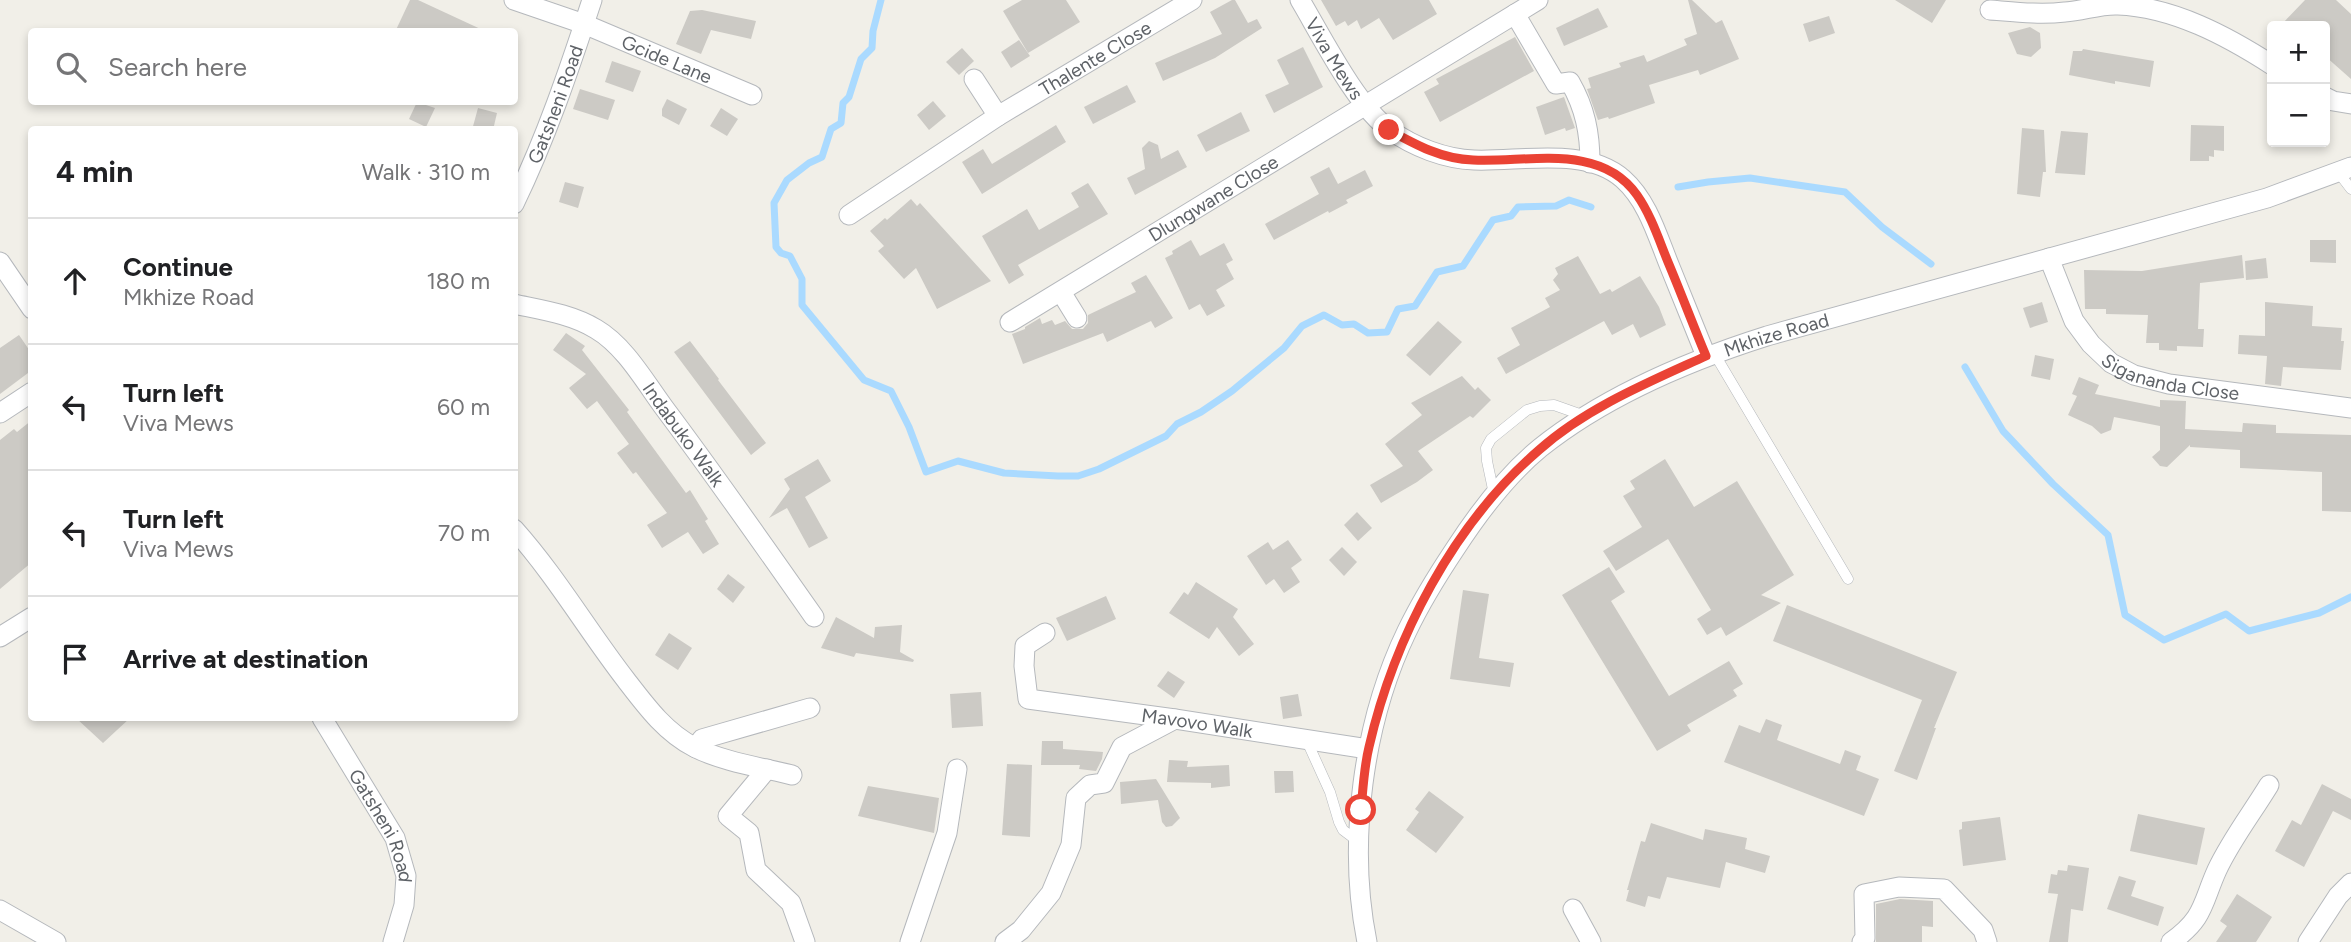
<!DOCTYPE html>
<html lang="en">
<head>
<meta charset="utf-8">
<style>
  body { margin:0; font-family:Figtree,sans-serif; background:#f6f6f6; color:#202124 }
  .controls { position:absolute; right:21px; top:21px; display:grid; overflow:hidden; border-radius:7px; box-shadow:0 4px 10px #0003 }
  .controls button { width:63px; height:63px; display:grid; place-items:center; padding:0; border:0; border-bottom:2px solid #e0e0e0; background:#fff; color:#202124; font:35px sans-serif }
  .stop { position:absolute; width:21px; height:21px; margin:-16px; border:5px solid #ea4335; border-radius:50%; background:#fff }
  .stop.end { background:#ea4335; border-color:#fff; box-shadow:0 2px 7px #0008 }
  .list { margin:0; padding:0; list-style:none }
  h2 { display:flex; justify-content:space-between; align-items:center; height:91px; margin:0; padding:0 28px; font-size:30px }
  h2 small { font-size:23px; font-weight:400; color:#757577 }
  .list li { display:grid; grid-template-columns:46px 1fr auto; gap:21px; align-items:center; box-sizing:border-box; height:126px; padding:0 28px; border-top:2px solid #e0e0e0 }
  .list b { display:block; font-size:26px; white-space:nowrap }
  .list p { margin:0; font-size:23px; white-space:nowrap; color:#757577 }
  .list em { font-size:23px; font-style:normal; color:#757577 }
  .icon { flex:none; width:38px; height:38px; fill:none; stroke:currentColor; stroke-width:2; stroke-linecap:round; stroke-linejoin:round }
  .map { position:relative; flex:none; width:2351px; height:942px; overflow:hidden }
  .search { position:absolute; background:#fff; box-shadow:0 4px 10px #0003; left:28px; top:28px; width:490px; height:77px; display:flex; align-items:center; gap:18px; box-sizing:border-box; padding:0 24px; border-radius:7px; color:#757577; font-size:26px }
  .panel { position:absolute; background:#fff; box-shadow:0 4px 10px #0003; left:28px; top:126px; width:490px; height:595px; border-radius:7px }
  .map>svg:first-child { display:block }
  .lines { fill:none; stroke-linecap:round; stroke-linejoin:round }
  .stream { stroke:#aadaff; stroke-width:7 }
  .building { fill:#cccac5 }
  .service-casing { stroke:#b5b8bc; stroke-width:11 }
  .minor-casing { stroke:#b5b8bc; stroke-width:21 }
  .service { stroke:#fff; stroke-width:10 }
  .minor { stroke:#fff; stroke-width:19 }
  .route { stroke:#ea4335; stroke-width:9 }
  .labels { text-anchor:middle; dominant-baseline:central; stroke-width:6; stroke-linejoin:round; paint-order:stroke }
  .street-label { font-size:19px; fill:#5f6368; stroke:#fff }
</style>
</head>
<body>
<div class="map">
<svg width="2351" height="942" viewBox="0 0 2351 942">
  <rect width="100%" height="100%" fill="#f1efe8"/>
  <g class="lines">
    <g class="stream">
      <polyline points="881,0 873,31 872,48 861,59 849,97 843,103 841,123 831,129 822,157 809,163 787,180 774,203 776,247 781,253 790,256 802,279 802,305 864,380 891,391 909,427 926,472 958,461 1004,473 1058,476 1078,476 1099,469 1166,436 1177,424 1201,412 1232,391 1284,348 1302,326 1324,315 1342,325 1354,324 1368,333 1387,332 1398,309 1415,306 1437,272 1463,266 1493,220 1511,216 1518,207 1556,206 1569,200 1591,207"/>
      <polyline points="1678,187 1708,182 1750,178 1845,192 1882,227 1931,264"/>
      <polyline points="1965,367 2003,431 2053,484 2108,535 2125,615 2164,640 2226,614 2249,631 2319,613 2351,597"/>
    </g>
  </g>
  <g class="building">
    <polygon points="410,0 418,0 487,32 395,32"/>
    <polygon points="1022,0 1066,0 1080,22 1028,53 1003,11"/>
    <polygon points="1232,0 1235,0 1248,23 1257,19 1262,28 1215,58 1163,81 1155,63 1222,34 1210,12"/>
    <polygon points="1321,0 1429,0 1437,14 1393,40 1379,18 1361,29 1357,20 1348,26 1345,21 1336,26"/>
    <polygon points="1688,0 1692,0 1716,23 1722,20 1739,59 1700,75 1698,70 1649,85 1655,103 1609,119 1608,117 1598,120 1587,89 1591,88 1588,78 1621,67 1619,63 1644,55 1647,62 1687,45 1684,39 1697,34"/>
    <polygon points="1895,0 1946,0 1932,23"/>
    <polygon points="2305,0 2336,0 2351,14 2351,79 2325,56 2325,26 2280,26"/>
    <polygon points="1598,8 1608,27 1564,46 1556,28"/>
    <polygon points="702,10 756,21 751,39 711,30 701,54 676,44 690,11"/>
    <polygon points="1829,16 1835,33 1809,42 1803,24"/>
    <polygon points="2030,27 2040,33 2041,48 2031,57 2017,54 2008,33"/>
    <polygon points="1515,37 1534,71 1440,122 1424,92 1439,84 1436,79"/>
    <polygon points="1019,40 1030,56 1011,68 1001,52"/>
    <polygon points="1303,47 1323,87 1274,113 1265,95 1289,84 1277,60"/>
    <polygon points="962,48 974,61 959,75 946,62"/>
    <polygon points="2083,49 2154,61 2150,87 2115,81 2115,84 2069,75 2073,51 2082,51"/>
    <polygon points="612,61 641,71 633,92 605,82"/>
    <polygon points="1127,85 1136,102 1093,124 1084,107"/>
    <polygon points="580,89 615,100 608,120 573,109"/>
    <polygon points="1564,97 1575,128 1566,131 1565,128 1545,135 1536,107"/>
    <polygon points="667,99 687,109 679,125 662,116 662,109"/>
    <polygon points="933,101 946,116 929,130 917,115"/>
    <polygon points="417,102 435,108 426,127 409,119"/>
    <polygon points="478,108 497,113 493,130 472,130"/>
    <polygon points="721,108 738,119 727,136 710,126"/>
    <polygon points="1241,112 1250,131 1206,152 1197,135"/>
    <polygon points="1056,125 1066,142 982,194 962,162 983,149 992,164"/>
    <polygon points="2191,125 2224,126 2224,151 2214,150 2214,157 2209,156 2209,161 2190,161"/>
    <polygon points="2022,128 2044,130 2046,172 2043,172 2040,197 2017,194"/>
    <polygon points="2061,131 2088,133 2085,175 2055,173"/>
    <polygon points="1149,141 1158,145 1161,159 1178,150 1187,167 1135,195 1127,178 1145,169 1142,148"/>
    <polygon points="1329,167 1338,184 1365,170 1373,186 1346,200 1348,203 1329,213 1328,211 1274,240 1265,224 1319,194 1310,177"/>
    <polygon points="565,182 584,187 578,208 559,202"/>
    <polygon points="1088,183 1108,214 1018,265 1024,275 1009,284 982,236 1027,209 1039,230 1079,207 1071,193"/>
    <polygon points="911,199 917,206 920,203 991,281 937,309 916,268 904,279 878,251 884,246 870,231 885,218 887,220"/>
    <polygon points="1191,240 1200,256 1224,243 1233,260 1226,264 1234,279 1216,290 1225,306 1207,316 1200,304 1189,310 1165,258 1173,254 1172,251"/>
    <polygon points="2310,240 2336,240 2336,263 2310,262"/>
    <polygon points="2242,255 2244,278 2200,283 2198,329 2204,329 2203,347 2177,346 2177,351 2159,350 2159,343 2146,343 2148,315 2106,314 2106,309 2085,309 2084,270 2142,271"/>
    <polygon points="1578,256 1600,294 1610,289 1612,292 1640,276 1659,307 1666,325 1640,338 1633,324 1612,335 1604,321 1506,374 1497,358 1520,345 1511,328 1550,307 1545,298 1560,290 1553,280 1558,274 1555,268"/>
    <polygon points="2266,258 2268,278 2246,280 2245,261"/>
    <polygon points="1146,275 1173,318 1155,328 1151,321 1107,342 1103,333 1023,364 1012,334 1025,329 1025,327 1040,318 1042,324 1052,320 1055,325 1065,321 1072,329 1083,329 1088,323 1088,315 1136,292 1131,283"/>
    <polygon points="2042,302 2048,322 2030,328 2023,308"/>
    <polygon points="2265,302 2313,306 2312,326 2342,328 2341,341 2344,341 2341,370 2283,367 2281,386 2265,384 2267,356 2238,354 2239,335 2265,336"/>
    <polygon points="1438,321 1462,342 1430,376 1406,355"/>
    <polygon points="566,333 585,346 582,350 629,410 627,412 686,493 690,490 708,519 705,521 719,544 703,554 688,532 662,548 647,525 667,513 636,472 633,474 617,453 629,444 597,401 587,409 569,388 586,374 553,350"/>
    <polygon points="19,335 32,354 32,370 0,394 0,348"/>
    <polygon points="690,341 719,379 718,380 766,443 751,455 674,352"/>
    <polygon points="2035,355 2054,359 2050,380 2031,376"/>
    <polygon points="1462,376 1475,390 1478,387 1491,400 1473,418 1470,416 1418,451 1433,470 1417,482 1381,503 1370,485 1403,466 1385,444 1422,415 1411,403"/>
    <polygon points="2079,377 2099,385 2095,394 2160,407 2160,400 2186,401 2185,429 2242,432 2243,423 2276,425 2276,433 2351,435 2351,512 2322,511 2322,472 2240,468 2240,450 2190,447 2190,445 2167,467 2160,466 2152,457 2160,450 2160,426 2114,417 2111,430 2101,434 2092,426 2068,415 2077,396 2072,394"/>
    <polygon points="32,420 32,562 0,589 0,440 14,429 17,432"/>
    <polygon points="818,459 831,481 805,497 828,538 809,548 787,508 769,518 790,489 784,479"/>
    <polygon points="1665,459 1694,507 1737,481 1794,575 1761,595 1781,603 1726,636 1721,627 1707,635 1697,619 1711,610 1668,539 1616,571 1603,551 1642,527 1623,496 1635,489 1630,481"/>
    <polygon points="1357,512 1372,528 1358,541 1344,525"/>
    <polygon points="1288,540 1302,560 1291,568 1300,582 1284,593 1274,579 1266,585 1247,556 1268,542 1273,550"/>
    <polygon points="1342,547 1357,562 1344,576 1329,560"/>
    <polygon points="1609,567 1625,592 1611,601 1669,696 1729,661 1743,684 1733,690 1737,696 1687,725 1691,731 1657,751 1562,595"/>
    <polygon points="728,574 745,587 733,603 717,589"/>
    <polygon points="1196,582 1238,609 1233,617 1254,644 1239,656 1217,627 1209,639 1169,613 1184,592 1188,595"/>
    <polygon points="1463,590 1489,594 1479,658 1514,663 1510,687 1450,679"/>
    <polygon points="1106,596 1116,619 1067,641 1056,618"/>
    <polygon points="1787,605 1957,672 1934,728 1936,728 1917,780 1894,771 1922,700 1773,641"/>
    <polygon points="836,617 874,638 875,627 902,625 900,652 914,660 913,662 856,653 854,657 821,648"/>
    <polygon points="669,633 692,648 678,670 655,655"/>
    <polygon points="1168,671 1185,682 1174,698 1157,686"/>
    <polygon points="981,692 983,726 952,728 950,694"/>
    <polygon points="1298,694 1302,716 1283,719 1280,697"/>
    <polygon points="76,718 130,718 103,743"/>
    <polygon points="1766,719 1782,725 1777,740 1840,764 1845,750 1861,756 1856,770 1879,779 1864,816 1724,762 1739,725 1760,733"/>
    <polygon points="1042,741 1063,741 1063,749 1103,752 1102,759 1096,771 1079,769 1080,765 1041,765"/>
    <polygon points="1169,760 1188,761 1187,767 1229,765 1230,786 1211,788 1211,783 1167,782"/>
    <polygon points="1007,764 1032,765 1030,837 1002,835"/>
    <polygon points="1274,771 1293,771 1294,792 1275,793"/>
    <polygon points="1156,779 1180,818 1172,826 1166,827 1162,822 1158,800 1121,804 1120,782"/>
    <polygon points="2322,784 2351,799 2351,820 2333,811 2304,867 2275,851 2292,820 2301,825"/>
    <polygon points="868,786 939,798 934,833 858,816"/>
    <polygon points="1429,791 1464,817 1436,853 1406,830 1419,812 1415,809"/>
    <polygon points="2138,814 2205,828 2197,865 2130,851"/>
    <polygon points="2000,817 2006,860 1963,866 1959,830 1962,829 1962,822"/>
    <polygon points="1651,823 1703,840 1705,829 1747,838 1745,849 1770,856 1765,873 1726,862 1720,888 1667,877 1660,899 1648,896 1645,907 1626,901 1629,890 1627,890 1641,841 1645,842"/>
    <polygon points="2068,865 2089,868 2083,911 2071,909 2068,942 2049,942 2058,894 2048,893 2051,874 2057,875 2058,870 2067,871"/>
    <polygon points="2119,876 2136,881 2131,896 2164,907 2158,926 2107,909"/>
    <polygon points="2237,894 2272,917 2256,942 2216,942 2227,926 2220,921"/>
    <polygon points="1900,899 1933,901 1933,927 1922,926 1922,942 1876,942 1876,904"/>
  </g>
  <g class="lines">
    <defs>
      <g id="service">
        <polyline points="2338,172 2351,189"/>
        <polyline points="1714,353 1848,579"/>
        <polyline points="1494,494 1487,461 1486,448 1491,439 1527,410 1540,406 1554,405 1585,416"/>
        <polyline points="1306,739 1330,792 1339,822 1343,830 1359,842"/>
      </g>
      <g id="minor">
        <path id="s1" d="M514,0L584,24L752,95"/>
        <path id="s2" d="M1300,0C1322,37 1357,107 1390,130C1414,147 1445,159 1474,160C1519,162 1586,146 1623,179C1648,201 1658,238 1670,267C1682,297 1694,326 1706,356"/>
        <path d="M1990,10C2015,12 2040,15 2065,12C2083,11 2100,4 2118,5C2173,7 2227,36 2272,65"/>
        <path d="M1515,14L1556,84L1570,82C1585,108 1590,133 1590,163"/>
        <polyline points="974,79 998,116"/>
        <polyline points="2325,97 2333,101 2351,104"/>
        <path id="s3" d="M514,204C546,138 569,70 592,0"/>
        <path id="s4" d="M849,215L998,116L1192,0"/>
        <path id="s5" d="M2049,258L2074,321L2091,344L2111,363L2134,375L2169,384L2351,408"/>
        <polyline points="0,262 32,309"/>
        <polyline points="1061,292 1077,318"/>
        <path id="s6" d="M514,304C542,310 571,314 596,329C625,346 645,382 665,409C716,477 765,547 814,617"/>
        <path id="s7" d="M1010,322L1538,0"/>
        <polyline points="0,413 32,392"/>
        <path d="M514,529C556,576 588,631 626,680C646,706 665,732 694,747C720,761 764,768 792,775"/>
        <path id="s8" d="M1045,633L1025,646L1024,666L1028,699L1175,719L1368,749"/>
        <polyline points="0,637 32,617"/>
        <path id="s9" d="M322,718L395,838L406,876L404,905L393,942"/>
        <polyline points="696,748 702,739 810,708"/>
        <polyline points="767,769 728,816 749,833 756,870 791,903 805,942"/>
        <polyline points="1573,909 1591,942"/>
        <polyline points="0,910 56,942"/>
        <polyline points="910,942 947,833 957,769"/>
        <polyline points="1005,942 1021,930 1051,893 1071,845 1076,798 1090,785 1104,783 1122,747 1175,719"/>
        <path id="s10" d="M1367,942C1347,843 1363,722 1407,631C1421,602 1437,576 1455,549C1479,512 1506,476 1540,448C1605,396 1688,361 1767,336L2267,198L2351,167"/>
        <polyline points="1862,942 1865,938 1864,894 1899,887 1944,889 1983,930 1987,942"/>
        <path d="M2171,942C2205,918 2202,903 2217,870C2231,840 2252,813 2269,785"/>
        <polyline points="2308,942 2338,896 2351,883"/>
      </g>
    </defs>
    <use href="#service" class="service-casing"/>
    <use href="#minor" class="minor-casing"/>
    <use href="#service" class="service"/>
    <use href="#minor" class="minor"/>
  </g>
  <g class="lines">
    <path class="route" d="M1361,810C1363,789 1364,767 1369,747C1394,638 1453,524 1539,450C1586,408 1649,382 1706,356C1693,325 1681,293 1668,262C1659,240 1651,215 1637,195C1600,142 1527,163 1473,160C1442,159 1416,145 1389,130"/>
  </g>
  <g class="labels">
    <g class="street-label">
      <text stroke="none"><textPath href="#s4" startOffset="292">Thalente Close</textPath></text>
      <text stroke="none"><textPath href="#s1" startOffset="164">Gcide Lane</textPath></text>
      <text stroke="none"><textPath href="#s2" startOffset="68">Viva Mews</textPath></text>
      <text stroke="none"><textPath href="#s3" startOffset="108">Gatsheni Road</textPath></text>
      <text stroke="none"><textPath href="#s7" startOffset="238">Dlungwane Close</textPath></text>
      <text stroke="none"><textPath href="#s10" startOffset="810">Mkhize Road</textPath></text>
      <text stroke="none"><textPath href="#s5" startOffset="186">Sigananda Close</textPath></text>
      <text stroke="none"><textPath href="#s6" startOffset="224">Indabuko Walk</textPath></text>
      <text stroke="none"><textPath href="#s8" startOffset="248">Mavovo Walk</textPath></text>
      <text stroke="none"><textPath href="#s9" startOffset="124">Gatsheni Road</textPath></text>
    </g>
  </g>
</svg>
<div class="controls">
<button>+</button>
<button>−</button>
</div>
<div class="stop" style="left:1361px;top:810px"></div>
<div class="stop end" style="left:1389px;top:130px"></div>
<div class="search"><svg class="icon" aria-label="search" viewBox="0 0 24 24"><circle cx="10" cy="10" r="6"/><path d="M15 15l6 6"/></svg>Search here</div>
<section class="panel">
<h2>4 min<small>Walk · 310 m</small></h2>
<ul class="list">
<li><svg class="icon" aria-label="ahead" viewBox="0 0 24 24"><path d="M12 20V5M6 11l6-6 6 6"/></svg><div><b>Continue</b><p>Mkhize Road</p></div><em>180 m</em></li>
<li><svg class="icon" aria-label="left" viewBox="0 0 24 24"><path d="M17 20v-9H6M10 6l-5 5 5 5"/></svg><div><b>Turn left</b><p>Viva Mews</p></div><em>60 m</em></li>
<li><svg class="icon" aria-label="left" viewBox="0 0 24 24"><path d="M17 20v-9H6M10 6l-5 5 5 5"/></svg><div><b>Turn left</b><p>Viva Mews</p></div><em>70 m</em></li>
<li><svg class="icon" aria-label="arrive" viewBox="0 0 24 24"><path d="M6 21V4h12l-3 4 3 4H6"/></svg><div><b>Arrive at destination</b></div></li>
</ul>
</section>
</div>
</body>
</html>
